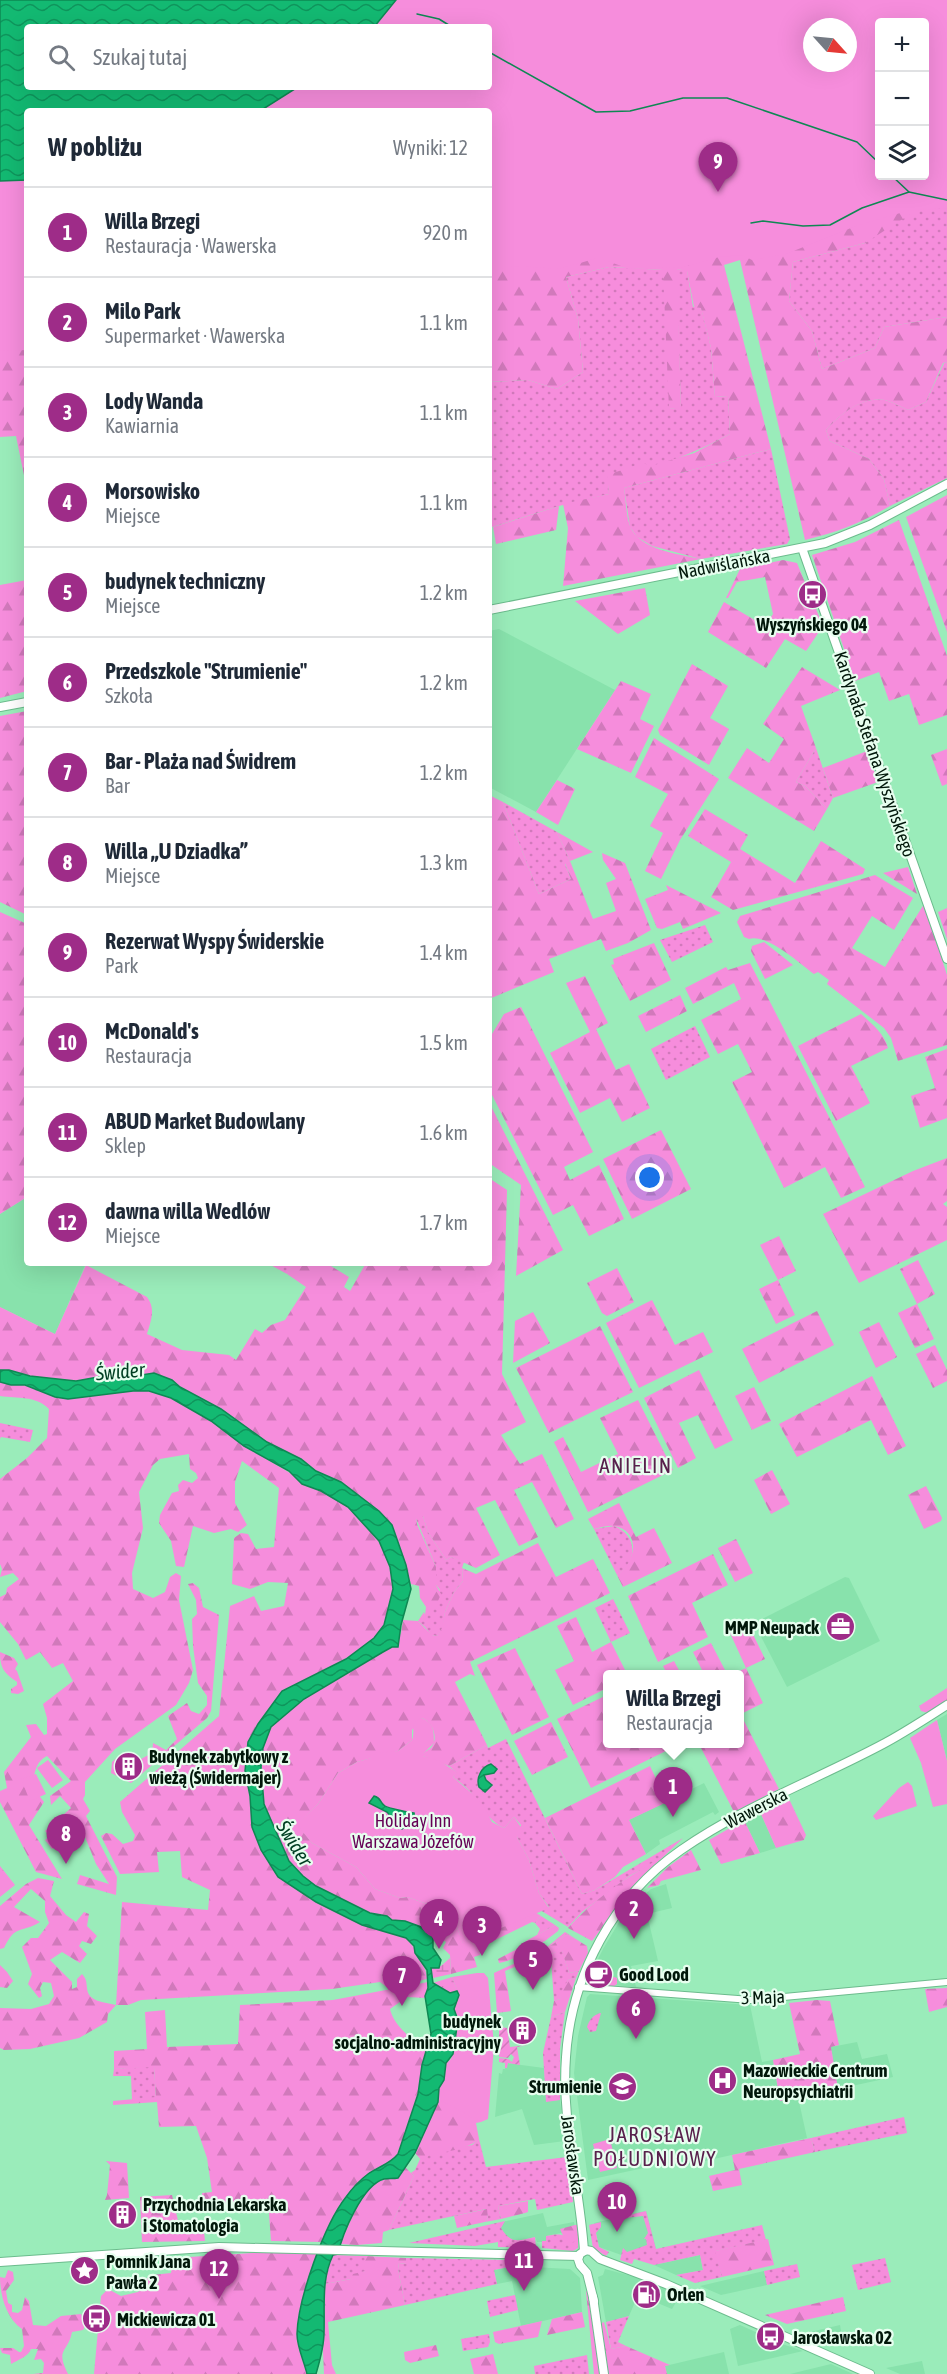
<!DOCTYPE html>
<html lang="pl">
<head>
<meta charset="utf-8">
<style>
  body { margin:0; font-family:"Asap Condensed",sans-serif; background:#f6f6f7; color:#1f2937 }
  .controls { position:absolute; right:18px; top:18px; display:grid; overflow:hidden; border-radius:6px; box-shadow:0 6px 24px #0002 }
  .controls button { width:54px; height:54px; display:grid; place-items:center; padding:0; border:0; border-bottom:2px solid #e0e1e3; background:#fff; color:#1f2937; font:30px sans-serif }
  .compass { position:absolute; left:803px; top:18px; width:54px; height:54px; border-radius:50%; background:#fff; box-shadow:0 6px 24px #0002; rotate:117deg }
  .you { position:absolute; left:650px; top:1178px; width:21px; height:21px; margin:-15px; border:4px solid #fff; border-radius:50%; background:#1a73e8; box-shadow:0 0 0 9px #1a73e833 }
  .badge { display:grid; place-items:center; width:39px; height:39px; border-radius:50%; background:#9e2c88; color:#fff; font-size:20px; font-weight:700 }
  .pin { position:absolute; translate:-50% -50px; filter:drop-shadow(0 2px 3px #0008) }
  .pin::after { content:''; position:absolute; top:32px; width:21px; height:18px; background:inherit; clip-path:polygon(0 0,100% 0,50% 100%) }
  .popup { position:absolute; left:603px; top:1670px; width:141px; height:78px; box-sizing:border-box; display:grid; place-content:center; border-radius:6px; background:#fff; filter:drop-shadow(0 2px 4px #0005); font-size:20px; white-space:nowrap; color:#747a83 }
  .popup b { font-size:22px; color:#1f2937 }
  .popup::after { content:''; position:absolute; left:50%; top:100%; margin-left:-12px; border:12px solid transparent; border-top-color:#fff }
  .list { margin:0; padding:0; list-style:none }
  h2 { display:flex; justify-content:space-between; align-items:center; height:78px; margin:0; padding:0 24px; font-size:26px }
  h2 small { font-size:20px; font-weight:400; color:#747a83 }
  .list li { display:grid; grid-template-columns:39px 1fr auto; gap:18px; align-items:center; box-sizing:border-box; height:90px; padding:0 24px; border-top:2px solid #e0e1e3 }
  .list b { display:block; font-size:22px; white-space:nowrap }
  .list p { margin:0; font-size:20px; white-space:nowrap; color:#747a83 }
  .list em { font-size:20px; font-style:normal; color:#747a83 }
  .icon { flex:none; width:33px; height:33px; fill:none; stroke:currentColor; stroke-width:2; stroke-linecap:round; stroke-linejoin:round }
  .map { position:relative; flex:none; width:947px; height:2374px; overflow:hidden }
  .search { position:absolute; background:#fff; box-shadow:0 6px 24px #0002; left:24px; top:24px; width:468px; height:66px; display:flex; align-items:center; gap:15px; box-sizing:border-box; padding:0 21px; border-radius:6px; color:#747a83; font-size:22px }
  .panel { position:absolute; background:#fff; box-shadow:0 6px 24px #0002; left:24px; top:108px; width:468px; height:1158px; border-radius:6px }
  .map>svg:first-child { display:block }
  .built { fill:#88e2ac }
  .grass { fill:url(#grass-dots); fill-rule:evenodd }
  .forest { fill:url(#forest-firs) }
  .wetland { fill:url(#wetland-marsh) }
  .park { fill:#f68ddc; fill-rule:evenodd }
  .garden { fill:url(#garden-furrows) }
  .water { fill:url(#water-waves); stroke:#0e8853; stroke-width:1.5 }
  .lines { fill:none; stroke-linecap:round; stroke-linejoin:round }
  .stream { stroke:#0e8853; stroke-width:1.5 }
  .minor-casing { stroke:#6cbc8d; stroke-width:8 }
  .major-casing { stroke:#6cbc8d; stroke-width:10 }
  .minor { stroke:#fff; stroke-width:6 }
  .major { stroke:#fff; stroke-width:8 }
  .labels { text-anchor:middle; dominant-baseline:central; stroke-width:4.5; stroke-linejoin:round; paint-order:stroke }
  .street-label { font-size:18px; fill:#01170a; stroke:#e7feef }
  .poi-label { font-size:18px; font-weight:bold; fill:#01170a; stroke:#e7feef; text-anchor:start }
  .park-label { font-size:18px; fill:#650055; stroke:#e7feef }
  .water-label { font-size:20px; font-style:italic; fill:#003e22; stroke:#e7feef }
  .quarter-label { font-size:21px; letter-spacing:1.5px; fill:#58204c; stroke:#e7feef }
</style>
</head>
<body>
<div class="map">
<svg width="947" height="2374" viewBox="0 0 947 2374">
  <defs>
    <pattern id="grass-dots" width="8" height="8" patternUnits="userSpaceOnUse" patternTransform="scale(1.5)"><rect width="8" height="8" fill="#f68ddc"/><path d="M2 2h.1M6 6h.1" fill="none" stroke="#d179bb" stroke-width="1.8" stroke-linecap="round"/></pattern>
    <pattern id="forest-firs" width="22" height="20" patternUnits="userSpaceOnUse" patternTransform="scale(1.5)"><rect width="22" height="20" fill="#f68ddc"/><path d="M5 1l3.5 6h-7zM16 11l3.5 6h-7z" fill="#d179bb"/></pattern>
    <pattern id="wetland-marsh" width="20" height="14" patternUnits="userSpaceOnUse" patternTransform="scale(1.5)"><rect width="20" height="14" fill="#f68ddc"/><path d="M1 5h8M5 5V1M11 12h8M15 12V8" fill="none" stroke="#d179bb"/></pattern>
    <pattern id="garden-furrows" width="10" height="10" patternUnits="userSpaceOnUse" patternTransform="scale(1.5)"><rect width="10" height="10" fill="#f68ddc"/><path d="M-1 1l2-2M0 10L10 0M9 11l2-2" fill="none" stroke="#d179bb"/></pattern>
    <pattern id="water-waves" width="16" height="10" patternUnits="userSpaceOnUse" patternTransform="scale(1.5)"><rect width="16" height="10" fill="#13b972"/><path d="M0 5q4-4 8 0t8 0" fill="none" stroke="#0f955c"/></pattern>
  </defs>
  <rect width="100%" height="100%" fill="#9aecba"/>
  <g class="built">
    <polygon points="499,629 615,690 536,812 489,787 489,631"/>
    <polygon points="27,1197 27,1263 86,1263 55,1334 0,1307 0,1214"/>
    <polygon points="845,1577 849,1578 880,1641 787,1687 754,1623"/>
    <polygon points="947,1714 947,1761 937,1720"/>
    <polygon points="704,1783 719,1812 715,1815 713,1812 659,1840 660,1844 646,1854 629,1820"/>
    <polygon points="760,1812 776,1848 760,1853 744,1820"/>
    <polygon points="666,1884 672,1908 647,1914 658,1961 631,1966 636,1987 599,1984 595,1967 598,1966 597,1961 603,1949 624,1914 640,1895 644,1899 644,1895 651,1889"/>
    <polygon points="590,1994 750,2005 762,2062 773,2060 780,2101 798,2097 807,2138 678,2167 676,2161 588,2180 574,2073 578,2036 587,1997"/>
    <polygon points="857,2042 862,2059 887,2054 893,2077 838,2089 831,2047"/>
    <polygon points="507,2063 544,2068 546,2101 560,2100 565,2141 534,2145 522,2109 495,2117 499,2073 502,2074 503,2069 505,2069"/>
    <polygon points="646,2211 656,2249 624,2256 599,2247 594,2223"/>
    <polygon points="543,2213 547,2227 574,2222 577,2240 561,2233 546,2236 546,2242 537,2242 535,2237 517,2241 506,2241 500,2226 502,2222"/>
    <polygon points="700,2255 703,2270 676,2275 654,2265"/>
    <polygon points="513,2266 570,2269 580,2278 582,2312 521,2326 512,2281 497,2284 494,2270"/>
    <polygon points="605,2269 635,2277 681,2294 672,2309 638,2295 629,2316 606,2322 598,2277 603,2275"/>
    <polygon points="764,2271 767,2285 721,2295 700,2286"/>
    <polygon points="740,2325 782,2344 803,2351 738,2366 730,2329"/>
    <polygon points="840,2325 843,2342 826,2346 805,2337 806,2333"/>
    <polygon points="724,2352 729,2374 667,2374 665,2366"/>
    <polygon points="922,2361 925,2374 900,2374 886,2368"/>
    <polygon points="831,2364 853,2374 790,2374"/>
  </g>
  <g class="grass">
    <path d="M947,0V317L884,327L875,348L822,369L812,331L789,301L793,262L865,243L924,176V22H880L879,174L489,27ZM812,27H848V63H812Z"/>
    <path d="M609,267L664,270L670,409L681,407L676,269L687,270L693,307H701L711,348L715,397L728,396L730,434C694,453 649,473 608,475L609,494L559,506L489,528V382L528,380L557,389L583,372L578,319L566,277Z"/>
    <path d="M947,362V478L890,506L884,479L869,459L830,441L826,430C840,414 862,396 885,400C893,402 901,407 908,410L926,402L944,363Z"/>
    <polygon points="771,449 790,539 787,544 701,559 652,546 637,537 630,527 624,488"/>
    <polygon points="816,748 833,798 827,809 805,786 796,782"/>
    <polygon points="503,802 557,832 570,861 565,864 571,879 539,894"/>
    <polygon points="705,925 713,942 672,962 660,940"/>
    <polygon points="695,1026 710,1057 666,1080 651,1049"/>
    <polygon points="267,1263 293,1263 287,1274"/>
    <polygon points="0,1423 33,1430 30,1442 1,1437 0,1439"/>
    <polygon points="415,1516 423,1516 428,1532 446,1560 451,1557 464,1562 462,1568 463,1581 454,1592 445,1612 443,1628 437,1636 431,1635 425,1627 418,1621 424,1612 425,1615 440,1590 436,1585 436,1567"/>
    <path d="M614,1526C638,1535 638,1562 617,1575L594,1529Z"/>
    <polygon points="613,1599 630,1633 611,1642 595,1608"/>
    <path d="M506,1739L582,1894L595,1890L683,1838L660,1860L631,1875L582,1912L568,1927L540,1910L549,1907L539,1893L529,1860L517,1837L521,1825L514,1817L504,1828C488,1820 485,1810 475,1797C469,1789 461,1783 453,1777L457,1773L449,1766L487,1745L488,1748Z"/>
    <polygon points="541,1916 555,1925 537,1935 540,1929 535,1923"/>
    <polygon points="565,1932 587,1946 567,1934 549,1947 550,1954 562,1950 569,1973 579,1971 576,1978 568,1980 560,1999 554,2001 551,1960 547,1960 546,1948"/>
    <polygon points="565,2012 560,2048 560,2100 546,2102 543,2053 551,2017"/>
    <path d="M601,2013L596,2031L590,2032L587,2027C589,2020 594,2014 601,2013Z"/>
    <polygon points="154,2066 156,2098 132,2100 131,2076 113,2076 114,2069"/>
    <polygon points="904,2117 907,2133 815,2152 811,2138"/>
    <polygon points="479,2139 486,2167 567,2157 573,2202 537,2210 535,2199 498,2206 501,2219 485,2222 488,2218 486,2209 389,2230 414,2176 411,2173 415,2170 420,2159 422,2160 431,2153 472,2145"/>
    <polygon points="646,2211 656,2249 762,2225 766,2240 716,2251 722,2277 695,2283 676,2275 703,2270 700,2255 654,2265 634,2259 632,2264 620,2260 623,2248 627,2252 647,2245 646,2239 644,2239 648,2233 643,2216 607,2220"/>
    <path d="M505,2221L501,2228C511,2244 517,2241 535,2237L536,2248L498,2247V2242L475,2246L409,2243Z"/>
    <polygon points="601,2222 601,2227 596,2233 599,2247 609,2252 606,2256 593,2248 589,2225"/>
    <path d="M575,2225H578V2248L573,2251L542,2248V2241H546V2236C559,2233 564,2234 576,2241Z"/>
    <polygon points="333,2255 365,2256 365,2271 351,2279 325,2284 328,2265"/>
    <polygon points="406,2258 507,2260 509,2267 494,2270 497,2284 405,2305 398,2269 399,2263 406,2264"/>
    <polygon points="885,2258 891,2282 858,2290 852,2265"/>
    <polygon points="797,2264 800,2277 767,2285 764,2271"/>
    <polygon points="515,2295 518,2310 490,2317 487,2301"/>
    <polygon points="629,2316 618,2342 626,2346 611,2349 606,2322"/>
    <polygon points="489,2334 490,2342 488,2347 463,2351 461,2339"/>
    <polygon points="587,2355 589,2374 535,2374 534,2366"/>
  </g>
  <g class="forest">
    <path d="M489,87L880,176L917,210L865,243L793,262L789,301L812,331L822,369L875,348L884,327L947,317V362L943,363L926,402L908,410C901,407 893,402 885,400C863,396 840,414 826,430L830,441L869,459L884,479L890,506C861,523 838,532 805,540L740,260L724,265L771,449L624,488C626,500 626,515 630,526C639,550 679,554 701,559L563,586L568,528L563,504L609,494L607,475L643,463L651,466L694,453L730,434L728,396L715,397L711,348L701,308L694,307L687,271L677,269L681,408L669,409L663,270L609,267L566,277L578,319L583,372L557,389L528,380L489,382V111H486L491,89Z"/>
    <polygon points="27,261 27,490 16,436 0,437 0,268"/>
    <polygon points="947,495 947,632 906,517"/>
    <polygon points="559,506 556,530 496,544 493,527"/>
    <polygon points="899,520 947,656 947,715 919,725 909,694 889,701 879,672 855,681 812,555 855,542"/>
    <polygon points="783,560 797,563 823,626 806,651 785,639 766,668 708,632 724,602 765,626 773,614 765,577 737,582 728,598 726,598 740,569"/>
    <polygon points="27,580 27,691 0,698 0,585"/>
    <polygon points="645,588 650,615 618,634 575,601"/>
    <polygon points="692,664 728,686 710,718 729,729 709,765 660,735 658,730"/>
    <polygon points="802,667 840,690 801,706 816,748 796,782 805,786 827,809 814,831 728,778 747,748 769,763 784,739 763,724"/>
    <polygon points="621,681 651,694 640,719 654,726 631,773 577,749"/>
    <polygon points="27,711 27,915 0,902 0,716"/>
    <polygon points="654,738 719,779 680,840 661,879 645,871 663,833 650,826 668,794 635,777"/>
    <polygon points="947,749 947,784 942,786 931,755"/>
    <polygon points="867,751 878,782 833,798 823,768"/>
    <polygon points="557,780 575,789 558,825 536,812"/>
    <polygon points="489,795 503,802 539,894 571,879 565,863 570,861 557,832 593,852 570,861 593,919 616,911 606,883 616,879 603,860 602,853 625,863 651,930 628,943 606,951 601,939 549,959 554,972 489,999"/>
    <polygon points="705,809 748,835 740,849 795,883 821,841 865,869 863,874 733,910 711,897 731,862 688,836"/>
    <polygon points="908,867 917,894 883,873"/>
    <path d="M875,875L913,898L894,930L872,916L852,948L885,967L924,904L947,975V1045L898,1061L891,1038L884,1028L827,984L829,980L818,972L814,974C799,963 766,933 749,939L744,937L737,922L740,916Z"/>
    <polygon points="666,885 721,913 683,929 680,922 662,929 657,928 645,899 668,890"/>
    <polygon points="947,908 947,939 938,912"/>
    <polygon points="0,912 27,924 27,1197 0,1214"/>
    <polygon points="764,942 793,965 765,979 751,951 752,946"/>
    <polygon points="654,943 671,980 630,1001 611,965 614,964 613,959"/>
    <polygon points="750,963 865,1187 841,1198 825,1167 784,1188 732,1082 752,1072 738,1044 718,1054 701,1020 741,999 734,983 693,1004 685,988 726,967 728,970"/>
    <polygon points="585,976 608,1023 596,1029 616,1070 629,1064 650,1108 622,1122 610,1098 580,1113 550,1053 590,1032 566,983"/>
    <polygon points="680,995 687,1011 646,1032 638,1016"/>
    <polygon points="521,1007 593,1152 564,1167 570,1180 599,1165 624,1219 589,1236 573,1205 553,1215 489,1089 489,1039 504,1014"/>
    <path d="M861,1014C872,1024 884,1033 888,1048L851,1066L870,1103L836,1121L798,1046Z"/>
    <polygon points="947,1049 947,1118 920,1128 911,1096 935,1088 925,1057"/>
    <polygon points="489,1102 563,1250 516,1276 521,1185 489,1163"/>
    <polygon points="661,1130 691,1189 632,1219 603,1159"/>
    <polygon points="947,1158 947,1201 943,1204 947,1207 947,1240 859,1283 823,1214 913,1171"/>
    <path d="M489,1178L507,1190L502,1374L526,1422L501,1435L520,1464L542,1454L574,1519L556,1528L532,1482L514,1490L538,1537L519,1546L495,1500L476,1508L500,1555L476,1568L451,1557L446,1560L428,1532L423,1516H416L417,1524L436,1567V1585L441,1594L435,1608L428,1615H425L426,1607L420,1598L419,1586L411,1584L392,1525L379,1511L341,1482L316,1471L301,1459L267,1443L231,1416L180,1387L172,1380L154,1373L135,1376L120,1373L76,1381L30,1376L9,1370H0V1307L55,1334L86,1265L147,1297C156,1309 151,1320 147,1334L182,1350L229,1355L236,1360L255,1329L262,1333L271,1325L285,1320L306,1287L287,1274L293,1263H326L349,1277L344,1287L350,1291L366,1263H489Z"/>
    <polygon points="779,1236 796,1271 778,1280 795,1315 776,1324 759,1289 778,1280 760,1245"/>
    <polygon points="918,1260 935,1294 917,1304 934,1339 915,1348 898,1313 917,1304 900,1269"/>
    <polygon points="617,1268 634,1302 607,1316 602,1313 587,1283"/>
    <polygon points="652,1300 675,1345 703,1332 713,1352 639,1388 606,1323"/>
    <polygon points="817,1311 834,1345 759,1383 742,1349"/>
    <polygon points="533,1312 550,1343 513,1363 515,1321"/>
    <polygon points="879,1322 897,1357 876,1368 859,1332"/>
    <polygon points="600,1326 633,1392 549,1433 516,1368"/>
    <polygon points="935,1345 947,1370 947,1381 933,1388 916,1354"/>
    <polygon points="699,1370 733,1440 715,1449 698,1415 679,1423 696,1458 678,1468 644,1398"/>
    <polygon points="872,1376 906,1446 888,1455 871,1420 797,1457 779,1424"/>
    <path d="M0,1382L11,1385H25L55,1397L68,1399L133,1391H149L171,1398L211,1421L244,1446L348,1507L379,1541L390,1567L393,1589L384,1625L374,1638L346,1659L282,1691L258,1724L248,1742L245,1771L250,1796L251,1814L259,1842L278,1877L316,1902L406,1938C413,1944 428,1970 427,1979L388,1988L380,1982L332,1989L141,2000L128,2005H116L108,2014L107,2022L79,2038L30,2049L4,2050L0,2048V2008L31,2009L49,2004L54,1996L51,1983L43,1982L40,1988L42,1996L39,1998L28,1984L32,1974L22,1947L31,1938H38L49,1923L45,1912V1901L31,1889L14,1907L40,1922C21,1934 16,1923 4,1948L0,1949V1906L26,1884L38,1878L54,1881L50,1896L66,1915L76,1922L84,1912L89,1914L87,1926L97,1936L91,1944L82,1941L79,1946L87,1954L80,1963L62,1952L50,1960L72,1982V1989L77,1987V1979L82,1974C87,1980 86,1981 87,1988C88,2002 104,2002 116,2005L122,1902L208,1910L210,1890L182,1877L180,1851L157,1852L159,1872L120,1874L101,1836L106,1833L112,1834L123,1844L133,1841L135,1835L122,1812L120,1802L219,1716L230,1606L254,1596L261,1611L284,1606L288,1583L268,1582L250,1589L232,1584L234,1538L241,1533L248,1534L256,1549L274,1547L279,1488L242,1461L235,1482V1503L247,1525L238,1532L231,1529L214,1533L193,1526L184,1567L176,1566L171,1541L159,1523L160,1515L172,1493L179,1491L178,1485L183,1480L192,1483L198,1478L196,1473L190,1469L189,1454L160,1459L153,1465L139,1492L143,1528L132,1573L133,1589L153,1598L165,1592L170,1577L176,1573L181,1576L179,1600L193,1670L189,1683L176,1705L115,1749L85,1782V1795L83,1799L90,1811L86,1816L117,1877L116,1895L77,1884L80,1875L109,1884L96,1864L83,1832L77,1825L70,1834L62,1825L49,1835L45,1831L71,1808L60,1796L51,1805L50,1796L71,1781L47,1756C35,1762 35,1773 32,1786L44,1802L29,1825L62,1879L36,1872L0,1802V1791L7,1788L4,1772L31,1737L26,1725L36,1724L44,1735L47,1734V1718L43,1704L73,1681L63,1663L52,1668L40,1652L26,1660L18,1644L0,1622V1597L6,1594L7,1588L19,1579L13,1573L0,1577L2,1569L0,1564V1479L27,1458L47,1438L49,1409C35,1395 18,1399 0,1396Z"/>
    <polygon points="754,1387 771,1421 752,1430 735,1396"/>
    <polygon points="638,1400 673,1470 588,1512 554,1442 563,1437 581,1472 618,1454 600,1418"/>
    <polygon points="772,1470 790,1504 771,1514 754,1480"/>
    <polygon points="926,1486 942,1518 941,1521 924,1529 908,1495"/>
    <path d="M619,1503L636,1537L654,1528L672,1563L623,1587L617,1575C636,1563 642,1530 613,1526C607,1525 600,1528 594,1529L588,1519Z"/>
    <polygon points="736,1539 753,1573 735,1582 718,1548"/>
    <path d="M538,1543L556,1577L593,1559L610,1593L470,1662L475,1676L470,1674L455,1682L487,1745L449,1766L423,1756L422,1754C425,1752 428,1750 431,1748C439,1738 433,1722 422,1718L412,1730V1740L398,1751L357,1762L338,1773L318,1804L298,1825L312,1843L356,1867L375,1889L400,1898L407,1897L442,1909L456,1925L463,1943L535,1912L541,1916L535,1923L532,1922L485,1945H479L480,1955L474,1957L477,1967L451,1974L450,1955L443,1948L446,1942L435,1935L433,1937L424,1928L405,1921L392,1920L387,1916L370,1913L316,1886L303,1876L289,1861L272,1825L264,1804L261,1784L263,1748L271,1727L304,1699L392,1647L401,1633L403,1620L418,1621L432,1635L437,1636L442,1628L445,1612L454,1592L463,1581L462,1568L476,1574Z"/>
    <polygon points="713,1554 728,1585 692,1603 708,1637 658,1662 628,1596"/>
    <path d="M193,1583L199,1588L203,1607L219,1615L211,1711L207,1718L131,1783L111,1773L112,1762L121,1754L120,1772C132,1779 138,1770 141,1759L152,1753L153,1743L166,1750L177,1739L168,1716L187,1703L191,1711L199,1714L207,1705V1696L198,1683L193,1646L192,1619L197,1614L196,1600L188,1584Z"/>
    <polygon points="576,1617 592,1652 611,1642 627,1674 607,1674 607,1688 573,1705 555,1670 574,1661 557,1626"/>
    <polygon points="748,1624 765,1659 746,1668 763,1703 739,1715 739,1674 733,1674 746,1668 730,1633"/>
    <polygon points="711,1643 727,1674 704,1674 693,1652"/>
    <polygon points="515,1648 549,1717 512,1735 477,1665"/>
    <path d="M0,1652L14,1658L18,1664L15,1669L17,1671L24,1691L18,1694L11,1693V1689L17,1685V1682C4,1673 0,1668 0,1652Z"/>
    <polygon points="674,1661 681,1674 667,1674 663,1666"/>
    <polygon points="947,1688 947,1700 928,1713 921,1711 919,1706"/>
    <polygon points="607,1695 607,1744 680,1744 591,1788 557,1719"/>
    <polygon points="743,1719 779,1789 734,1812 699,1744 739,1744 739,1721"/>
    <polygon points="551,1722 568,1757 532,1775 514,1741"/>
    <polygon points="650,1766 667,1802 629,1820 646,1854 623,1867 615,1877 595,1890 582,1894 545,1818"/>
    <polygon points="786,1800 790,1801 806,1835 804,1840 776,1848 760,1812"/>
    <polygon points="744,1820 760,1853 721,1864 709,1840"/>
    <polygon points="691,1850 701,1870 661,1881 659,1885 647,1888 668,1867"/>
    <path d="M657,1860H660L624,1899L592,1941L568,1928C593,1900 625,1878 657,1860Z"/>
    <polygon points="0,1866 15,1885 0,1897"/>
    <path d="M555,1925L559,1928L558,1931C540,1945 522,1958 499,1963L498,1959L527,1944L526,1941Z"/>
    <polygon points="567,1934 587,1946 588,1953 579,1971 569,1973 562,1951 549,1954 549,1947"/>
    <polygon points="535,1954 536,1958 505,1971 511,2011 497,2013 494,1973"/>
    <polygon points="0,1965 7,1972 13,1981 7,1988 0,1987"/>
    <polygon points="594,1967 600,1982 610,1982 609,1978 614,1977 617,1978 617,1984 613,1987 594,1986 589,1979"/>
    <polygon points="576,1978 565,2012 551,2017 554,2001 560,1999 561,1992 568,1980"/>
    <path d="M428,1982L426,1998L407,1997L390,2009C392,2020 405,2035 415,2040C419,2043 425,2042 430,2042L418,2094L398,2154C392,2162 383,2165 375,2171C347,2194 336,2208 323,2242L271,2241L268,2200L203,2205L202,2193L212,2192L207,2158L196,2126L159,2127L157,2102L113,2105V2101L156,2097L154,2067L114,2069V2051L147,2049L145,2012L165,2010L167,2047L238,2044L240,2005L333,2000Z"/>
    <polygon points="947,1988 947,2007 929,2012 925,1989"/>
    <polygon points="817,2000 830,2001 839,2045 831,2047 838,2089 780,2101 773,2060 800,2054 789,2003"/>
    <path d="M440,2092L482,2115L481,2122L476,2123L479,2139C473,2147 443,2154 432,2153L422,2161L415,2153L438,2102Z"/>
    <polygon points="811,2138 815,2152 739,2169 742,2185 713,2191 709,2176 735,2170 732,2155"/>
    <polygon points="106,2161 127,2163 129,2198 105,2200 107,2195 110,2165"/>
    <path d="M405,2167L414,2176L389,2230L383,2232L382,2243L357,2245L340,2244C349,2226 362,2186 383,2180C388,2178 393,2179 398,2178Z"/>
    <polygon points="172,2195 179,2225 203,2222 205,2241 142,2242 140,2197"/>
    <polygon points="528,2201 528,2212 525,2213 501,2219 498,2206"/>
    <polygon points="487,2209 488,2218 485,2222 457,2228 454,2216"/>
    <polygon points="575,2225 577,2241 569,2243 564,2238 560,2229"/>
    <polygon points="768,2239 774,2265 722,2277 715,2251"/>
    <polygon points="286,2251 317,2253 302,2306 307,2374 94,2374 101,2296 108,2289 121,2296 138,2292 143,2288 146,2279 152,2275 171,2273 173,2258"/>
    <polygon points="365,2256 406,2258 406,2264 399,2263 398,2269 405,2305 328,2322 332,2365 336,2374 324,2374 323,2351 325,2284 351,2279 353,2274 365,2271"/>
    <path d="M8,2270L13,2272L14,2280L6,2291L8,2303L12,2305V2312L18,2313L22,2310L25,2297L29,2301L33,2325L46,2326L61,2316L81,2314L86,2325L83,2330L72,2332C68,2353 55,2348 68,2374H33L43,2373L44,2363L41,2359L34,2360L38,2349H31C29,2356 18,2360 11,2364L10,2355L2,2353L0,2348H13L19,2352H21L24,2346L22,2329C6,2318 0,2295 0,2277L5,2278Z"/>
    <polygon points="586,2291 588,2291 601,2374 594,2374"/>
    <polygon points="843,2297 846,2311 787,2324 765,2315"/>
    <polygon points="582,2312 585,2327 547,2335 552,2319"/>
    <polygon points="542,2321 538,2337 499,2344 495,2342 493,2332"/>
    <polygon points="604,2322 611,2349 626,2346 670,2365 665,2366 667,2374 608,2374 600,2324"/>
    <polygon points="436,2345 439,2356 410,2363 405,2360 404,2352"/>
    <polygon points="493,2354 498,2374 474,2374 470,2359"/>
  </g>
  <g class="wetland">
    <polygon points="450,1958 451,1974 433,1978 431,1968 441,1966"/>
    <polygon points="452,1977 458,1992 450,1994 433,1983"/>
  </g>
  <g class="park">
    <path d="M0,0H947V208L907,211L856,226L786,254L752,260L742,255L719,257L684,267L630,269L604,260L602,257C589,260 575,265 561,268C541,271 502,258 489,278V111H27V350L0,351ZM880,22H924V176H880ZM27,27H489V87H27ZM812,27H848V63H812Z"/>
    <path d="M422,1718C434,1723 434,1731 434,1743L423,1754V1756L440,1761L458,1773L453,1777L475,1796L485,1808L492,1822L504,1828L514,1817L523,1830L517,1837L529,1860L539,1893L549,1908L463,1944L456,1925L442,1909L407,1897L400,1898L375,1889L356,1867L312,1843L297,1825L318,1804L338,1773L357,1762L371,1758L376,1753L398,1751L412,1740C416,1730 408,1722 422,1718Z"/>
    <polygon points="937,1720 947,1761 947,1804 933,1807 921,1763 910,1738"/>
    <polygon points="48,1760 63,1780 52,1788 37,1768"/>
    <polygon points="36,1774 46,1794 30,1801 21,1779"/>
    <polygon points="908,1782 912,1786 917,1806 876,1820 873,1816 899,1788"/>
    <polygon points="60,1828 68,1837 52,1849 45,1840"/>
    <polygon points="477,1973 484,1973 488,1978 494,2046 488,2119 481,2122 438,2099 439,2088 443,2082 446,2063 451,2059 454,2047 458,2020 454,2009 459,1995 452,1977"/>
    <polygon points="610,2139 617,2168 600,2172 593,2144"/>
  </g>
  <g class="garden">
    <polygon points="640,1895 644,1899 647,1909 644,1906 629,1910 630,1913 624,1914"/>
    <polygon points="501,2027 507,2028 510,2047 528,2045 517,2047 520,2065 508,2063 507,2068 505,2068 505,2063 499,2062 499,2058 508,2059 512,2062 514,2057 511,2054 508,2058 499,2057 499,2030"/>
  </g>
  <g class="water">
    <polygon points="0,0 396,0 374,27 27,27 27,87 298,87 260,111 27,111 27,180 0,181"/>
    <path d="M0,1370H9L30,1376L76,1381L120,1373L135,1376L154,1373L172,1380L180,1387L221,1409L267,1442L301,1459L316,1471L341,1482L379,1511L392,1525L406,1565L411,1589L401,1625L398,1647H392L383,1652L304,1699L271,1727L263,1748L261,1767L264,1804L289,1861L303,1876L316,1886L370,1913L387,1916L392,1920L405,1921L424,1928L433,1937V1948L441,1960L439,1968H431L433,1983L450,1993L457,1991L459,1995L454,2009L458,2020L453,2054L446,2063L444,2080L439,2088L438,2102L415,2153L398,2178C393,2179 388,2178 384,2179C362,2185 342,2235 338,2254L333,2255C321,2280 325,2306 324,2333C324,2347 320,2360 316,2374H307C304,2361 297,2347 297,2334C298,2299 324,2225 346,2197C351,2190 360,2180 368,2174C378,2167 390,2164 398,2154L418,2094L422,2065L431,2034L425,1996L428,1988L427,1970L415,1953L414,1946L406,1938L362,1925L316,1902L278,1877L261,1850L252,1827L250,1796L245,1771L248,1742L258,1724L282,1691L346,1659L374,1638L384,1625L393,1589L390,1567L379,1541L348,1507L321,1491L302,1484L289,1471L244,1446L211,1421L171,1398L149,1391H133L68,1399L55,1397L25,1385H11L0,1382Z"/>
    <path d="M491,1764L497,1769L494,1773L484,1775L486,1780L492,1785L485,1792L479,1787C476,1778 481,1767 491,1764Z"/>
    <path d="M374,1796C382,1798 379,1802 385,1806C388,1808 411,1813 414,1813L416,1824L415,1826L412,1822L402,1829L387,1812L369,1803Z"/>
  </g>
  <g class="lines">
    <g class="stream">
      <polyline points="417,14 439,19 452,27"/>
      <polyline points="489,52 596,112 630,111 683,98 727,98 857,142 880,164"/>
      <polyline points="892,176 909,192 947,200"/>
      <polyline points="751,223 763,221 803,226 830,225 862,208 909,192"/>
    </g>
    <defs>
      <polyline id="minor" points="578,1987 751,2000 947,1982"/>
      <g id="major">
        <polyline points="802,548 947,959"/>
        <polyline points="489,610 825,543 870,525 947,484"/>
        <polyline points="0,707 27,702"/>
        <path d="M584,2251C580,2187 561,2122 566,2057C571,1976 613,1897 681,1850C744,1806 818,1779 885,1743C907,1731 927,1718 947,1705"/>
        <polyline points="0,2262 219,2247 579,2256"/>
        <polyline points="593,2297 604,2374"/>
        <polyline points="594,2301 587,2273 580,2265 578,2259 580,2254 586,2250 591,2251 600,2259 666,2284 870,2374"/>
      </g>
    </defs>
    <use href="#minor" class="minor-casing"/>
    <use href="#major" class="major-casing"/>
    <use href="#minor" class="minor"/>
    <use href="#major" class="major"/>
  </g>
  <defs>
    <symbol id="bus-disc" viewBox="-11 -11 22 22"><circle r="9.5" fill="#9e2c88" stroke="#e7feef"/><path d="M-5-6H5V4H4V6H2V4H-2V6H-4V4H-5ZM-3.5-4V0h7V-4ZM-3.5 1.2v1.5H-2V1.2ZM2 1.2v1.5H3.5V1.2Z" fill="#fff"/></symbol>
    <symbol id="office-disc" viewBox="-11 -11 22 22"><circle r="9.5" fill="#9e2c88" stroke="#e7feef"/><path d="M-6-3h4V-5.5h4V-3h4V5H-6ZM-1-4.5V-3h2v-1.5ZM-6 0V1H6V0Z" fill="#fff"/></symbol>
    <symbol id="building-disc" viewBox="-11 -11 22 22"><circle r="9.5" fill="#9e2c88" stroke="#e7feef"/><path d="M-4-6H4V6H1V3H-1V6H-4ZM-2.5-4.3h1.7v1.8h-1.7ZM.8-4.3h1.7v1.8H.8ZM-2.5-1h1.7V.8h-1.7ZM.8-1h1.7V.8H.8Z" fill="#fff"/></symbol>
    <symbol id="cafe-disc" viewBox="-11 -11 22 22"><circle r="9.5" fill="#9e2c88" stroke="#e7feef"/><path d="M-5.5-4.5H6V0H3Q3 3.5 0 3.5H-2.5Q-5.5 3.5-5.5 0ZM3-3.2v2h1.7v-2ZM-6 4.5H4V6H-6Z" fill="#fff"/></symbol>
    <symbol id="hospital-disc" viewBox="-11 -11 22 22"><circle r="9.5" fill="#9e2c88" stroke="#e7feef"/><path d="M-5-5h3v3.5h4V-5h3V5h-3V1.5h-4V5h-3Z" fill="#fff"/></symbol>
    <symbol id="school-disc" viewBox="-11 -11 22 22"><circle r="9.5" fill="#9e2c88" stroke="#e7feef"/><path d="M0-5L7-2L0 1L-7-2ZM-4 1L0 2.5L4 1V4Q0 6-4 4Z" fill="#fff"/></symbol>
    <symbol id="sight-disc" viewBox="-11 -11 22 22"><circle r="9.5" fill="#9e2c88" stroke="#e7feef"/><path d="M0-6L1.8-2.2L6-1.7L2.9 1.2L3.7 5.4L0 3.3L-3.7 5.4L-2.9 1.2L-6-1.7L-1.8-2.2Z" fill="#fff"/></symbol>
    <symbol id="fuel-disc" viewBox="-11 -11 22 22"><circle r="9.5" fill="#9e2c88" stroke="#e7feef"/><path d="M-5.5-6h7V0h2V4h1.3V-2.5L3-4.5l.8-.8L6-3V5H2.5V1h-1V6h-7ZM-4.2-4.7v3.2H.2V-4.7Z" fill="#fff"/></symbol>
  </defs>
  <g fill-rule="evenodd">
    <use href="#bus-disc" x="796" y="578" width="33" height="33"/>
    <use href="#office-disc" x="824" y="1610" width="33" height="33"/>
    <use href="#building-disc" x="112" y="1750" width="33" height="33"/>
    <use href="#cafe-disc" x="582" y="1958" width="33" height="33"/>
    <use href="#building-disc" x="506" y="2014" width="33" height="33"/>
    <use href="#hospital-disc" x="706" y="2064" width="33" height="33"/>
    <use href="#school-disc" x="606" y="2070" width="33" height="33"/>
    <use href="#building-disc" x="106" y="2198" width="33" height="33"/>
    <use href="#sight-disc" x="68" y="2254" width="33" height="33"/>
    <use href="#fuel-disc" x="630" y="2278" width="33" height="33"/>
    <use href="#bus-disc" x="80" y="2302" width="33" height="33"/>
    <use href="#bus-disc" x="754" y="2320" width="33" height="33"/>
  </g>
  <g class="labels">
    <g class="street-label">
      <text transform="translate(724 564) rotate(-11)">Nadwiślańska</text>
      <text transform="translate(875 754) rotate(71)">Kardynała Stefana Wyszyńskiego</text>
      <text transform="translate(756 1808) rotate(-27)">Wawerska</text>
      <text transform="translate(763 1997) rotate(-2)">3 Maja</text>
      <text transform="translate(573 2155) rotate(82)">Jarosławska</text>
    </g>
    <g class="poi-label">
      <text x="812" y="624" text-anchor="middle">Wyszyńskiego 04</text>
      <text x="819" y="1627" text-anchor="end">MMP Neupack</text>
      <text x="149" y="1756">Budynek zabytkowy z<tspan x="149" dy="21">wieżą (Świdermajer)</tspan></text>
      <text x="619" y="1974">Good Lood</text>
      <text x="501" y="2021" text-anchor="end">budynek<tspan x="501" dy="21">socjalno-administracyjny</tspan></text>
      <text x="743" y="2070">Mazowieckie Centrum<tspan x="743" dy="21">Neuropsychiatrii</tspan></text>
      <text x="602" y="2086" text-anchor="end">Strumienie</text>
      <text x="143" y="2204">Przychodnia Lekarska<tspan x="143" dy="21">i Stomatologia</tspan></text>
      <text x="106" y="2261">Pomnik Jana<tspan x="106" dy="21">Pawła 2</tspan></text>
      <text x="667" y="2294">Orlen</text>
      <text x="117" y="2319">Mickiewicza 01</text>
      <text x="792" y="2337">Jarosławska 02</text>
    </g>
    <g class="park-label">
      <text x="413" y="1820">Holiday Inn<tspan x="413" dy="21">Warszawa Józefów</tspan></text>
    </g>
    <g class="water-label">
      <text transform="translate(120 1371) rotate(-5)">Świder</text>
      <text transform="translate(295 1843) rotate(58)">Świder</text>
    </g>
    <g class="quarter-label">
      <text x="636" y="1465">ANIELIN</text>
      <text x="655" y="2134">JAROSŁAW<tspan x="655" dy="24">POŁUDNIOWY</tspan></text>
    </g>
  </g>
</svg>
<div class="controls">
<button>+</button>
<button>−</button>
<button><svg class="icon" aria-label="layers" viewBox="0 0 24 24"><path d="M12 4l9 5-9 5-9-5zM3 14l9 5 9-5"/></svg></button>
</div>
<svg class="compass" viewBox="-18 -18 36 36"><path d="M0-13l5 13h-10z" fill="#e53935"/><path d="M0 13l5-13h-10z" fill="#747a83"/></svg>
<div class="you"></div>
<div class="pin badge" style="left:673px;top:1817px">1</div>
<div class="popup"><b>Willa Brzegi</b>Restauracja</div>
<div class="pin badge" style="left:634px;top:1939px">2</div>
<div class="pin badge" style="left:482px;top:1956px">3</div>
<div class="pin badge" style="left:439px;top:1949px">4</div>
<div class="pin badge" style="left:533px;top:1990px">5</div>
<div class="pin badge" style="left:636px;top:2039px">6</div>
<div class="pin badge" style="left:402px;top:2006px">7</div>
<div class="pin badge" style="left:66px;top:1864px">8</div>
<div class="pin badge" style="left:718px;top:192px">9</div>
<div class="pin badge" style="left:617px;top:2232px">10</div>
<div class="pin badge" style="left:524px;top:2291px">11</div>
<div class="pin badge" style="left:219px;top:2299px">12</div>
<div class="search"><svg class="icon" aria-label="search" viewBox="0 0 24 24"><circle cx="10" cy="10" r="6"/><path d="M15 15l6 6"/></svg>Szukaj tutaj</div>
<section class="panel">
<h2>W pobliżu<small>Wyniki: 12</small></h2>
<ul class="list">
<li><span class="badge">1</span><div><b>Willa Brzegi</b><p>Restauracja · Wawerska</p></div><em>920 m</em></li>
<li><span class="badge">2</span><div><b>Milo Park</b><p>Supermarket · Wawerska</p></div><em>1.1 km</em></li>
<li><span class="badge">3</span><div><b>Lody Wanda</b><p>Kawiarnia</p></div><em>1.1 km</em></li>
<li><span class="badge">4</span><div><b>Morsowisko</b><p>Miejsce</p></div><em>1.1 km</em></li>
<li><span class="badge">5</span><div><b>budynek techniczny</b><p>Miejsce</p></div><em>1.2 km</em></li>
<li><span class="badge">6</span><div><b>Przedszkole &quot;Strumienie&quot;</b><p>Szkoła</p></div><em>1.2 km</em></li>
<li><span class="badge">7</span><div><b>Bar - Plaża nad Świdrem</b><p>Bar</p></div><em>1.2 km</em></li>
<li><span class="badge">8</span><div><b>Willa „U Dziadka”</b><p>Miejsce</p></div><em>1.3 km</em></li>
<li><span class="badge">9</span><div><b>Rezerwat Wyspy Świderskie</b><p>Park</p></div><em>1.4 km</em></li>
<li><span class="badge">10</span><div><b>McDonald's</b><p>Restauracja</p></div><em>1.5 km</em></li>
<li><span class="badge">11</span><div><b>ABUD Market Budowlany</b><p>Sklep</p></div><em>1.6 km</em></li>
<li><span class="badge">12</span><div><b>dawna willa Wedlów</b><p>Miejsce</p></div><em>1.7 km</em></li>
</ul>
</section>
</div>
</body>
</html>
